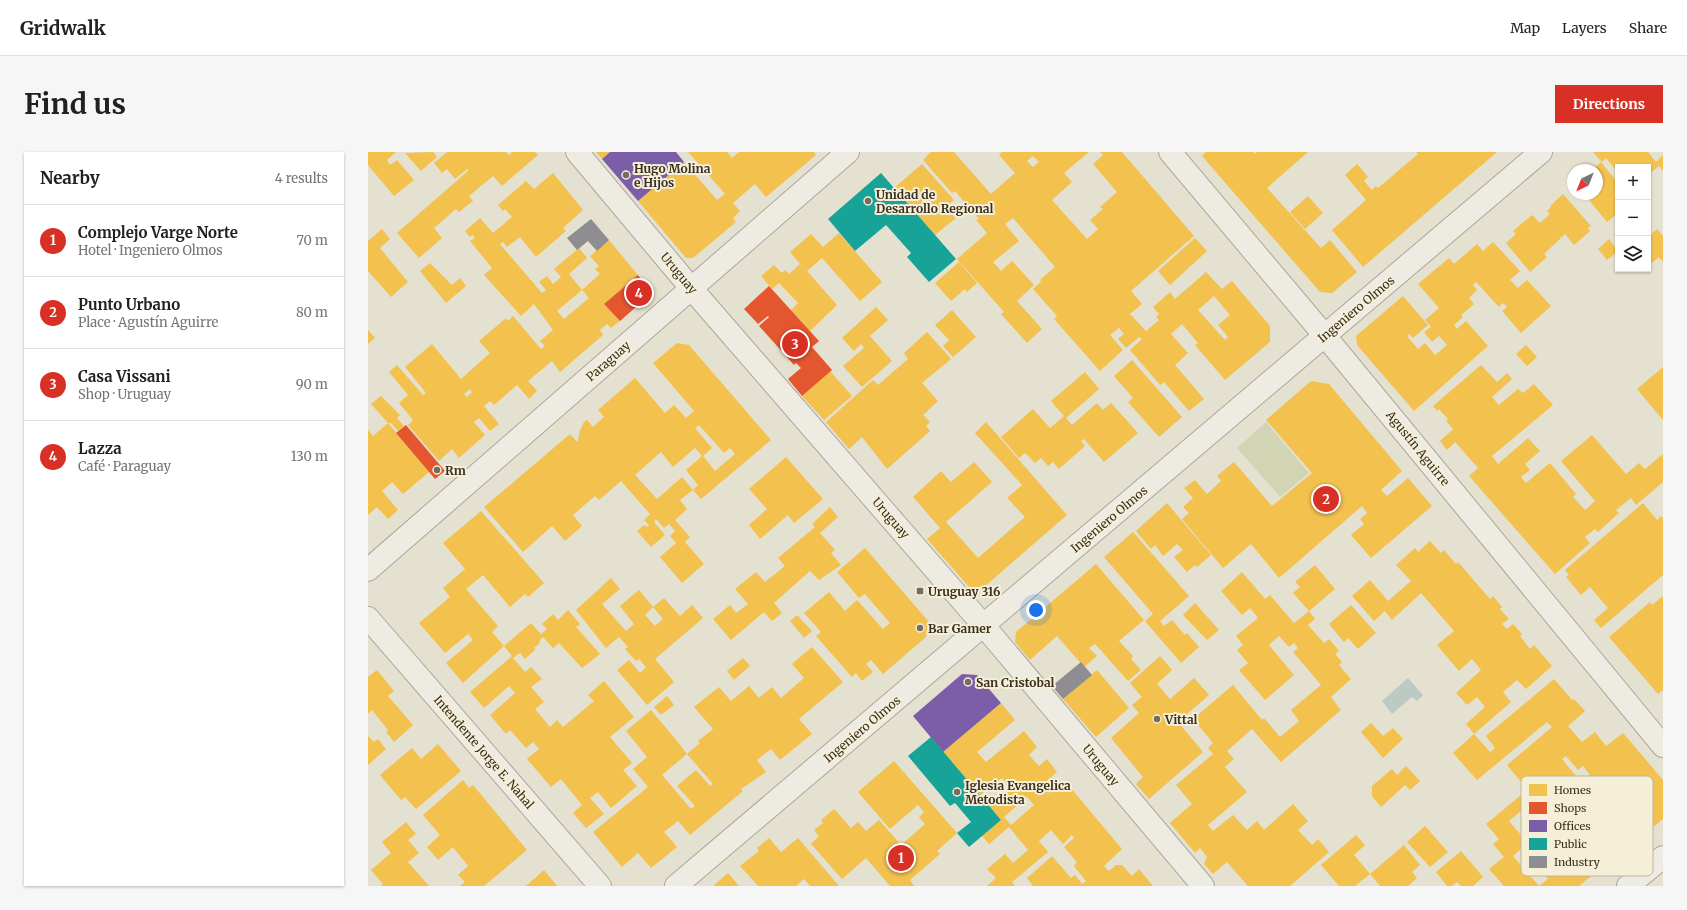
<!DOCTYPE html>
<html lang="en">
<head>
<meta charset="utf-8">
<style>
  body { margin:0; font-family:Merriweather,serif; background:#f6f6f6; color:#202124 }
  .controls { position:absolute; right:12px; top:12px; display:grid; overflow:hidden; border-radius:0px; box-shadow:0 1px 3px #0004 }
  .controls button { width:36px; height:36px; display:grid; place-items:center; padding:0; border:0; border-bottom:1px solid #e0e0e0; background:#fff; color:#202124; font:20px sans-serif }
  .compass { position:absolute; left:1199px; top:12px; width:36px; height:36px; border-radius:50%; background:#fff; box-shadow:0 1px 3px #0004; rotate:223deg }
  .you { position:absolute; left:668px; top:458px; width:14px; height:14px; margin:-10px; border:3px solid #fff; border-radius:50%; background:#1a73e8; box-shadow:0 0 0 6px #1a73e833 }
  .badge { display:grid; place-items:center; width:26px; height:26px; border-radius:50%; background:#d93025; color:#fff; font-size:13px; font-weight:700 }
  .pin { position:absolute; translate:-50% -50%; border:2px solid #fff; box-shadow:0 1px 4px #0006 }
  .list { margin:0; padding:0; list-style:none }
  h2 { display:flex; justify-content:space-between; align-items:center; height:52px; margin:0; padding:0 16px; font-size:17px }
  h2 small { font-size:13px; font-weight:400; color:#757577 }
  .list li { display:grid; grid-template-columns:26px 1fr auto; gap:12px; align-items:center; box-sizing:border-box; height:72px; padding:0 16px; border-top:1px solid #e0e0e0 }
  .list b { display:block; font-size:15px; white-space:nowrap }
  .list p { margin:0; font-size:13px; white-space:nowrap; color:#757577 }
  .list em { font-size:13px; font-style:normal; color:#757577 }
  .icon { flex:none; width:22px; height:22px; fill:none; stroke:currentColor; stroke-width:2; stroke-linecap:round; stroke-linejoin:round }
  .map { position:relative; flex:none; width:1295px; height:734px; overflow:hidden; border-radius:0px }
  header { display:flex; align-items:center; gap:24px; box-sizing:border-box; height:56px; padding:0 20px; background:#fff; border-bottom:1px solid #e0e0e0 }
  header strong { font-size:19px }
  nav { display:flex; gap:22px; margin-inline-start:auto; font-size:14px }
  .intro { display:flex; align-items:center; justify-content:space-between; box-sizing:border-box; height:96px; padding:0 24px }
  h1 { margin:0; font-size:28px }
  .button { padding:10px 18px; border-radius:0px; background:#d93025; color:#fff; font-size:14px; font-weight:700 }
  main { display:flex; gap:24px; padding:0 24px }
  aside { flex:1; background:#fff; border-radius:0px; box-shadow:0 1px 3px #0004 }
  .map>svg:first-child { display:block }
  .green { fill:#d2d5b3 }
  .water { fill:#bbcbc3 }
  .homes { fill:#f2c14e; fill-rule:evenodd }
  .shops { fill:#e4572e }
  .offices { fill:#7b5ea7 }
  .public { fill:#17a398 }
  .industry { fill:#8d8d92 }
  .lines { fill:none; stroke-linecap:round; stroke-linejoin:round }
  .minor-casing { stroke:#aba699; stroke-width:24 }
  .minor { stroke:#eeebe2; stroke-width:22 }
  .poi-dot { fill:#766d5e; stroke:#f5efd8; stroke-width:1.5 }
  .labels { text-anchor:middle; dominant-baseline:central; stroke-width:4; stroke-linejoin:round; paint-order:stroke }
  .poi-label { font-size:12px; font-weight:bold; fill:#3a2f21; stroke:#f5efd8; text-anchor:start }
  .street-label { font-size:12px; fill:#3a2f21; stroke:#f5efd8 }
  .key { fill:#f5efd8; stroke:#bdb5a1; stroke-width:1 }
  .key-label { font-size:11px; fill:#3a2f21 }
</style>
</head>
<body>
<header>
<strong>Gridwalk</strong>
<nav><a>Map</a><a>Layers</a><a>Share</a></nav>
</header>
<div class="intro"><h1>Find us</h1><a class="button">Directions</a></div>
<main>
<aside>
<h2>Nearby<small>4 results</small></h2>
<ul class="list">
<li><span class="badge">1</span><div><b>Complejo Varge Norte</b><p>Hotel · Ingeniero Olmos</p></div><em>70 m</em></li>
<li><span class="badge">2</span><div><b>Punto Urbano</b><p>Place · Agustín Aguirre</p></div><em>80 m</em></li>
<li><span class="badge">3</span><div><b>Casa Vissani</b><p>Shop · Uruguay</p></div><em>90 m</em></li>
<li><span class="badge">4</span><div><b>Lazza</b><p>Café · Paraguay</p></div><em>130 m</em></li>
</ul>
</aside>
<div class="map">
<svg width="1295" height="734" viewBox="0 0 1295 734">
  <rect width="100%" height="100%" fill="#e5e1d0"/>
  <polygon class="green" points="898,270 941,321 912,345 869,296"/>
  <polygon class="water" points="1040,526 1055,543 1049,549 1044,545 1024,562 1014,549"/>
  <g class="homes">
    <polygon points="0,0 28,0 19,8 22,13 29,8 46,28 26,44 0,13"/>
    <polygon points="65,0 69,5 53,19 37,1"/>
    <polygon points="79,0 138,0 141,3 144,0 167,0 170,3 134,34 125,24 101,44 105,49 91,60 88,57 66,76 74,86 51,106 29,81 101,18 99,17 87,27 79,17 74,21 66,11"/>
    <polygon points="228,0 242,0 234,7"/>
    <polygon points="320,0 359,0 364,6 371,0 446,0 448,3 398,45 387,32 365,51 372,59 365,66 368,70 325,106 318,106 270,49 316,10 349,48 357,42"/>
    <path d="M563,0H586L623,42L647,21L631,3L634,0H721L696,21L704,30L684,48L719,87L730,77L722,68L735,57L732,55L749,40L725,12L735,3L732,0H754L826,84L763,139L774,152L762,162L778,179L791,168L788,165L791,162L785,155L802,140L807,147L838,120L854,137L864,129L902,174V190L857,228L827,193L830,191L814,172L803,182L820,201L807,213L836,247L821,259L796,230L792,233L762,198L774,187L771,185L758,196L750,187L756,182L751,176L742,183L755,198L732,219L686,167L689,164L665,137L673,130L672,128L687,115L645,66L637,72L651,89L625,110L633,119L644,109L666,133L649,149L674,177L659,191L633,162L636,160L589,107L619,81L608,68L611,67L587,39L584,41L555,8ZM665,4L671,10L665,15L659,9ZM846,144L862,163L850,173L860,185L857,188L830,158Z"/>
    <polygon points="838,0 885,0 887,2 888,0 940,0 899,36 953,96 962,88 989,120 964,141 952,140 834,4"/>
    <polygon points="1048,0 1129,0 995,115 964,78 998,48 977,23 989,12 1000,25 996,29 1004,38 1008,34 1010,36 1050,2"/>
    <polygon points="1225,0 1280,0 1288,10 1295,3 1295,19 1291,14 1280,23 1280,15 1250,15 1250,20 1238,6 1234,10"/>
    <polygon points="1233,10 1250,31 1250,61 1239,70 1216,42 1229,42 1229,18 1224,18"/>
    <polygon points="554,12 586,48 577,55 588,66 567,83 526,36"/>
    <path d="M185,21L215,58L195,76L198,79L168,105L152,85L139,95L135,90L132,92L174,141L178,138L171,130L179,124L185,132L193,125L186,117L211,96L219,106L201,122L214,138L232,122L227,117L231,114L222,104L241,88L270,123L236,152L252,169L243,176L239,172L232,178L235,183L192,220L184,209L160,229L169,239L161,247L149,233L126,253L122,249L116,254L131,272L122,279L111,266L106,270L117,283L91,306L84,297L71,309L40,273L45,268L31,251L40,243L21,220L29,213L55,243L58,241L37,215L64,192L93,227L122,201L111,189L138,166L140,169L145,164L173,197L177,194L172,189L185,178L166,152L153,164L116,123L124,116L102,89L107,86L105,83L102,85L97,79L112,66L125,81L144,65L137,57L135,59L130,53L158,29L166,37ZM214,138L221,146L196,167L189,159ZM102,237L104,240L99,245L96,242Z"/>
    <polygon points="1195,42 1223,74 1220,76 1222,79 1206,93 1197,82 1176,102 1179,105 1162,120 1138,91 1148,82 1145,79 1164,63 1172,71 1182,62 1179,59 1183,55 1182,54"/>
    <polygon points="940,44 955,61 937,77 922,60"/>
    <polygon points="14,77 22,87 12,96 40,130 23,145 0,119 0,89"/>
    <polygon points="1289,77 1295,84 1295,110 1291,105 1280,114 1280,85"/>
    <polygon points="471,81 514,130 492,149 454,106 439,119 469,153 442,179 423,158 430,151 411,131 404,137 393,124 406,113 414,121 417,118 421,122 432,112 422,100 443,82 455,95"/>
    <polygon points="827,86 839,99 802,133 790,119"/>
    <polygon points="1241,87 1250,99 1239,108 1230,97"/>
    <polygon points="1125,90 1152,119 1142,128 1150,136 1159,128 1183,154 1153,181 1134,159 1139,155 1135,151 1131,155 1108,130 1105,133 1109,138 1101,146 1106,152 1093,163 1095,165 1086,173 1089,177 1098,169 1120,194 1046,259 989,193 988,184 1035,144 1060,173 1045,186 1041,182 1039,184 1050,197 1057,191 1067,203 1079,193 1071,184 1064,190 1056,180 1063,175 1057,168 1071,156 1050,132 1081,106 1086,112 1109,92 1115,99"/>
    <polygon points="591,110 609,131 599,140 597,137 583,149 567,131"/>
    <polygon points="62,111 84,133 92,126 98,134 78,151 52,119"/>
    <polygon points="508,155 520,168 502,184 524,209 494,235 475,214 496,196 493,192 486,199 474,186"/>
    <polygon points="584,158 608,185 585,205 575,194 581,188 567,173"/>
    <polygon points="0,178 7,186 0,192"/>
    <polygon points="559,180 583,207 554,231 570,249 555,263 562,270 558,274 562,279 519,317 494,285 481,297 458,270 505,228 510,233 540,207 536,201"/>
    <path d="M309,191L321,193L403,288L333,347L325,338L312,348L319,357L307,368L322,385L317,390L336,412L314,431L292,405L308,391L302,384L307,379L301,372L296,376L288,367L286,370L297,383L283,395L269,379L276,373L279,375L281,373L276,368L282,362L253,329L231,348L227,344L205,363L214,374L197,389L184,374L155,400L116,355L202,282L209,290L210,288L212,278L216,270L219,268L225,275L236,265L230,258L267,226L297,261L306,253L318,266L326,259L285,211ZM331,273L356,301L362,296L367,302L347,319L335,304L344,296L327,276ZM327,296L334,304L318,318L330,333L325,338L314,325L289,347L267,323L293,300L305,315Z"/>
    <polygon points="1158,193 1169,205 1159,214 1148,202"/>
    <polygon points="764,208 814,265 791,285 760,250 765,246 746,224"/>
    <polygon points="1113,213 1129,230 1139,221 1144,227 1124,245 1131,253 1150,237 1155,241 1166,232 1185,253 1124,304 1130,312 1160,286 1172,299 1157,312 1162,318 1153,325 1158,331 1182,311 1208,342 1205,345 1217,358 1227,349 1193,309 1224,283 1258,322 1271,311 1277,317 1295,302 1295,330 1268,353 1263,346 1248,358 1251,361 1230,380 1227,377 1217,385 1222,391 1187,422 1101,324 1110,316 1087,290 1079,298 1072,289 1085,277 1078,269 1080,267 1071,257 1069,259 1065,254"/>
    <polygon points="1295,215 1295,268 1269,237"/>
    <polygon points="462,219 484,244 456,268 434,244"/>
    <polygon points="717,220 731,237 698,266 704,273 729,251 735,258 743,251 770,281 736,310 716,287 713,289 717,294 691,317 685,310 680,314 673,306 667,311 657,301 651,306 633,285 665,257 682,276 696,264 683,249"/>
    <polygon points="943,229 961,232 1034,319 1013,338 1019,344 1040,326 1064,354 1003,406 983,383 996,372 992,367 999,361 994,354 911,426 883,392 855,416 814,367 821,361 815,355 825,346 816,336 827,328 839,342 853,329 849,324 866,310 904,354 944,321 898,268"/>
    <polygon points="13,244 32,263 29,266 36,274 30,279 23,271 20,271 61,320 35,342 24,330 14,339 30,358 20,367 9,355 0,363 0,278 5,284 20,271 3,252"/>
    <polygon points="618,270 699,363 616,435 601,435 559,387 572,376 545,345 573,319 583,330 606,310 624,330 578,370 610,406 657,365 639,346 654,333 607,281"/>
    <polygon points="418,305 455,347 426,371 420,363 392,387 381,373 399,357 381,337"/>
    <polygon points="799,351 843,403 829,415 827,413 819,420 806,405 815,398 809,392 795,404 787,393 783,397 768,379"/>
    <polygon points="1275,351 1289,368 1293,364 1295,366 1295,423 1233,476 1226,468 1240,456 1222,435 1213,443 1198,425 1201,423 1197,418"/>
    <polygon points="462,355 470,365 452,381 467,398 463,401 473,413 451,428 442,419 406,451 414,461 404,469 396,460 363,488 345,467 362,453 368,461 380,452 367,437 388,420 397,430 417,414 410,406 447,375 444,372"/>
    <polygon points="113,359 176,431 160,445 157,442 142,455 115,423 98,437 130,474 124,480 136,494 163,471 173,482 179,477 174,472 185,462 190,468 200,458 212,472 208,475 232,502 214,516 191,491 185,496 175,485 171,489 172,491 166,496 168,497 157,507 152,501 145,506 157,520 163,515 174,527 163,535 176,550 167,557 182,575 189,568 195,575 226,549 220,543 236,529 266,565 242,585 264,611 255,618 269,634 243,656 230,640 222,646 236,662 218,676 205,661 214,653 193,627 183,635 159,607 171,597 165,590 158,596 142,578 138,582 122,563 147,541 141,534 116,556 102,540 144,504 136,494 95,531 78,511 105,488 100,482 77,501 51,471 82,445 75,436 97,417 75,391"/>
    <polygon points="765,380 821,444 792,469 796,474 804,468 817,483 819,481 831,495 813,511 777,469 785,462 736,405"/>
    <polygon points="1062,389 1073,401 1076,398 1088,412 1090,410 1122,447 1125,444 1134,455 1132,457 1141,467 1134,472 1139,477 1145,472 1154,482 1152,484 1162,497 1166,493 1184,514 1158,537 1149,528 1135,540 1143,550 1106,582 1098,572 1117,555 1109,545 1099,553 1088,541 1113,518 1104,507 1091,519 1069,493 1086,479 1053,441 1024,468 1017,459 1006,469 984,444 1002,428 1020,449 1043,429 1028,413 1047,396 1050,400"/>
    <polygon points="497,396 561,470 558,485 515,522 503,508 498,512 505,520 494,529 488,521 484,525 448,484 453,480 436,461 461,440 477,459 489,448 515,477 522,471 497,442 491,446 469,420"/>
    <polygon points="728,412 776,468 751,489 765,504 763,507 773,518 760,529 727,492 721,496 729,504 716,515 689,484 662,508 647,490 648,480"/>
    <polygon points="947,413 967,437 941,459 925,441 932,435 927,430"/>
    <polygon points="874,420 897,447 902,443 926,471 941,459 947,467 940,473 956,491 961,487 971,499 967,502 974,510 971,513 983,527 963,545 973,558 913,610 884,577 859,599 866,607 857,615 879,640 840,673 845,679 865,663 879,678 889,669 896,678 925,652 940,669 930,678 944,693 950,687 961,700 922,734 880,734 859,710 845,722 836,712 839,705 832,696 827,701 802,671 824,652 808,633 845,602 840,596 845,591 825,567 865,533 894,568 896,566 912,585 931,569 923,558 953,533 925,500 930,496 926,491 921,495 911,484 901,493 926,523 897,548 871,518 880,511 869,498 875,493 868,484 890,466 882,456 874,463 853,439"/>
    <path d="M243,426L252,437L234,452L258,479L266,472L252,454L271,438L285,455L296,446L312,464L324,453L335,466L287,507L306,530L279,553L249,518L261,508L272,521L278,515L271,507L268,509L257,497L260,495L251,485L238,496L208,458ZM285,455L295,467L287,474L277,463Z"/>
    <polygon points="1295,444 1295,538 1290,542 1241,485 1282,450 1284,453"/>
    <polygon points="827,451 851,478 839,488 815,463"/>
    <polygon points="983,453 1008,481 990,497 980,486 976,490 961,472"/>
    <polygon points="429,463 444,479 436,486 422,469"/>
    <polygon points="444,495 475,530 431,567 444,582 412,608 403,597 389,608 398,620 373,637 375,639 322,683 310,669 296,680 309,695 283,716 270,701 254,715 225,680 280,635 265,617 279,605 258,579 283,558 309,589 319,602 294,623 323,657 327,654 309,634 328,618 342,634 345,632 319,602 332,591 330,589 345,577 326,555 351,535 363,549 381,534 391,546 404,535 413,546 436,526 424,512"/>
    <polygon points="792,504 804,518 789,532 802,547 826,526 841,543 810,570 835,600 781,647 768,632 775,625 743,586 771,561 764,553 774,545 762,531"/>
    <polygon points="375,506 382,514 366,528 359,519"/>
    <polygon points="9,518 26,539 20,544 45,573 26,590 18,580 20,578 4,558 0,562 0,525"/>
    <polygon points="729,518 761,556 728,585 695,547"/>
    <path d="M1186,527L1204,548L1206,547L1217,559L1200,574L1214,590L1227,580L1238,594L1255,581L1295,628V667L1211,734H1171L1180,727L1164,709L1182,694L1195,710L1208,699L1200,689L1218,675L1192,643L1193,642L1185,633L1179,638L1171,628L1159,637L1139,613L1184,575L1179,570L1109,628L1085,601L1106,582L1122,600L1127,596L1118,584ZM1198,604L1210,618L1215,614L1222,623L1213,630L1194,607ZM1249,632L1260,646L1240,662L1228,649Z"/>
    <polygon points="299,544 306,553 293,563 286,555"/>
    <path d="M633,551L647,568L609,600L618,610L656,579L669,595L661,603L671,614L679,607L689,620L674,633L682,641L691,634L696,640L702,635L754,697L736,714L741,719L748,713H754L764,724L771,717L785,734H665L659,726L684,704L703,726L707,723L714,732L718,729L706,714L709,710L696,695L706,686L704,683L695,692L683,678L671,689L680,700L644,730L647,734H619L628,726L619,717L637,702L645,711L660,698L641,675L621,692L614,684L633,668L620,653L634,640L637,643L643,637L634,626L612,643L575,600ZM659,645L666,653L643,673L636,665Z"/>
    <polygon points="1003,571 1015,584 1025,576 1035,587 1015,606 993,580"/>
    <polygon points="0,584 6,590 10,587 18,597 0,613"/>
    <polygon points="70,592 93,619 48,657 37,645 33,648 12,623 44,596 53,607"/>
    <polygon points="526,609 589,681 569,699 572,702 542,728 546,734 522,734 498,706 474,727 443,692 451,684 446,678 455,671 453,668 466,657 483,676 490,670 498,679 511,668 533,693 557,672 551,665 556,660 550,653 522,677 490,640"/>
    <polygon points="1038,614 1052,629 1042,638 1037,633 1013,655 1004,644 1004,634 1024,617 1029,623"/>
    <polygon points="95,628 101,636 105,633 159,698 116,734 92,734 97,730 90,723 100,714 85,695 70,708 59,695 72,683 55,663"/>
    <polygon points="1158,639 1166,648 1141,669 1160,691 1145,704 1171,734 1136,734 1121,717 1136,705 1125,692 1131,687 1118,672"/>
    <polygon points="38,670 48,682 40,688 51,701 40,710 61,734 13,734 15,732 3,718 23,701 14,690"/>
    <polygon points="1057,674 1080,700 1062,715 1039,690"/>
    <polygon points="988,683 997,693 986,703 1002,722 987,734 971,734 953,713"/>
    <polygon points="401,686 413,700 430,686 471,734 442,734 436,727 428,734 390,734 372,714 391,699 389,696"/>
    <polygon points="1036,693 1052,713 1044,720 1049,726 1040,734 1012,734 1002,722"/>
    <polygon points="1093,699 1115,725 1105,734 1093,734 1089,730 1084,734 1079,734 1068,720"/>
    <polygon points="176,718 189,734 157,734 159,733"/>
    <polygon points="360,721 371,734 345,734"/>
  </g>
  <g class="shops">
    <polygon points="270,123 278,134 276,148 252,169 236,152"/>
    <polygon points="401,134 451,189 444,195 464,218 434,244 420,227 433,216 428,211 426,213 391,174 401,165 400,164 390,172 376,157"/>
    <polygon points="38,273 77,319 67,327 28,281"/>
  </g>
  <g class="offices">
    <polygon points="242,0 308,0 316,10 270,49 234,7"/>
    <polygon points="594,522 609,523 633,551 575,600 545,564"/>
  </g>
  <g class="public">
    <polygon points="513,21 588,107 561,130 539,105 543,101 518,73 487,99 460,67"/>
    <polygon points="563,585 633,668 601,695 589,681 603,670 587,651 582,654 540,604"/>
  </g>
  <g class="industry">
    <polygon points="223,67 241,88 229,99 220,89 209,98 199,86"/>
    <polygon points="713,510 724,523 695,547 684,534"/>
  </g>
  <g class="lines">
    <defs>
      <g id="minor">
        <polyline points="209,0 323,136 616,474 835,734"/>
        <polyline points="802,0 957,184 1295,594"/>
        <polyline points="0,418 480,0"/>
        <polyline points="0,466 232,734"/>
        <polyline points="308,734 1173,0"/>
        <polyline points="1260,734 1295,705"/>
      </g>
    </defs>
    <use href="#minor" class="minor-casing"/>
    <use href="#minor" class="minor"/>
  </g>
  <g class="poi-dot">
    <circle cx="258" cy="23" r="4"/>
    <circle cx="500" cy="49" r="4"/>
    <circle cx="69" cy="318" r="4"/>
    <rect x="548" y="435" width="8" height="8" rx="2"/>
    <circle cx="552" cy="476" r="4"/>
    <circle cx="600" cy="530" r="4"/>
    <circle cx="789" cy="567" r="4"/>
    <circle cx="589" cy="640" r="4"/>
  </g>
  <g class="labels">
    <g class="poi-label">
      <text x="266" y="16">Hugo Molina<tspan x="266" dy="14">e Hijos</tspan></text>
      <text x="508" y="42">Unidad de<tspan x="508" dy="14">Desarrollo Regional</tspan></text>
      <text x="77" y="318">Rm</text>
      <text x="560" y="439">Uruguay 316</text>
      <text x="560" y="476">Bar Gamer</text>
      <text x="608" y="530">San Cristobal</text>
      <text x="797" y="567">Vittal</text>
      <text x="597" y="633">Iglesia Evangelica<tspan x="597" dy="14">Metodista</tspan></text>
    </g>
    <g class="street-label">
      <text transform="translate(311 121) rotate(50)">Uruguay</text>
      <text transform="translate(988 157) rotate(-40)">Ingeniero Olmos</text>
      <text transform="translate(240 209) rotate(-41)">Paraguay</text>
      <text transform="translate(1050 296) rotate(51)">Agustín Aguirre</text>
      <text transform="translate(523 366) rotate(49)">Uruguay</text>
      <text transform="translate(741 367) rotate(-40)">Ingeniero Olmos</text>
      <text transform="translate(494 577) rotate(-40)">Ingeniero Olmos</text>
      <text transform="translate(116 600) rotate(49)">Intendente Jorge E. Nahal</text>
      <text transform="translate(733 613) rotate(50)">Uruguay</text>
    </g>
  </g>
  <rect x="1153" y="624" width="132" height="100" rx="6" class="key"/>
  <rect x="1161" y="632" width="18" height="12" fill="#f2c14e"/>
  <rect x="1161" y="650" width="18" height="12" fill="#e4572e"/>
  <rect x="1161" y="668" width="18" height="12" fill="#7b5ea7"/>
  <rect x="1161" y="686" width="18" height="12" fill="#17a398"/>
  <rect x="1161" y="704" width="18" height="12" fill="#8d8d92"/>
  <g class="key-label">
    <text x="1186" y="642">Homes</text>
    <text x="1186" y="660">Shops</text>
    <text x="1186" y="678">Offices</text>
    <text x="1186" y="696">Public</text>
    <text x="1186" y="714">Industry</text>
  </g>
</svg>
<div class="controls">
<button>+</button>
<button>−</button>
<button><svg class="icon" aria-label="layers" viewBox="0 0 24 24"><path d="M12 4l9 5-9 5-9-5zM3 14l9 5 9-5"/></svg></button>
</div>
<svg class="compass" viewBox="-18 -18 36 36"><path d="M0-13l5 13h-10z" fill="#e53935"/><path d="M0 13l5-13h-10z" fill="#757577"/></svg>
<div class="you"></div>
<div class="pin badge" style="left:533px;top:706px">1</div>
<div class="pin badge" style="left:958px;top:347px">2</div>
<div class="pin badge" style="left:427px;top:192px">3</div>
<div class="pin badge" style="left:271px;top:141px">4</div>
</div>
</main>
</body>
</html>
